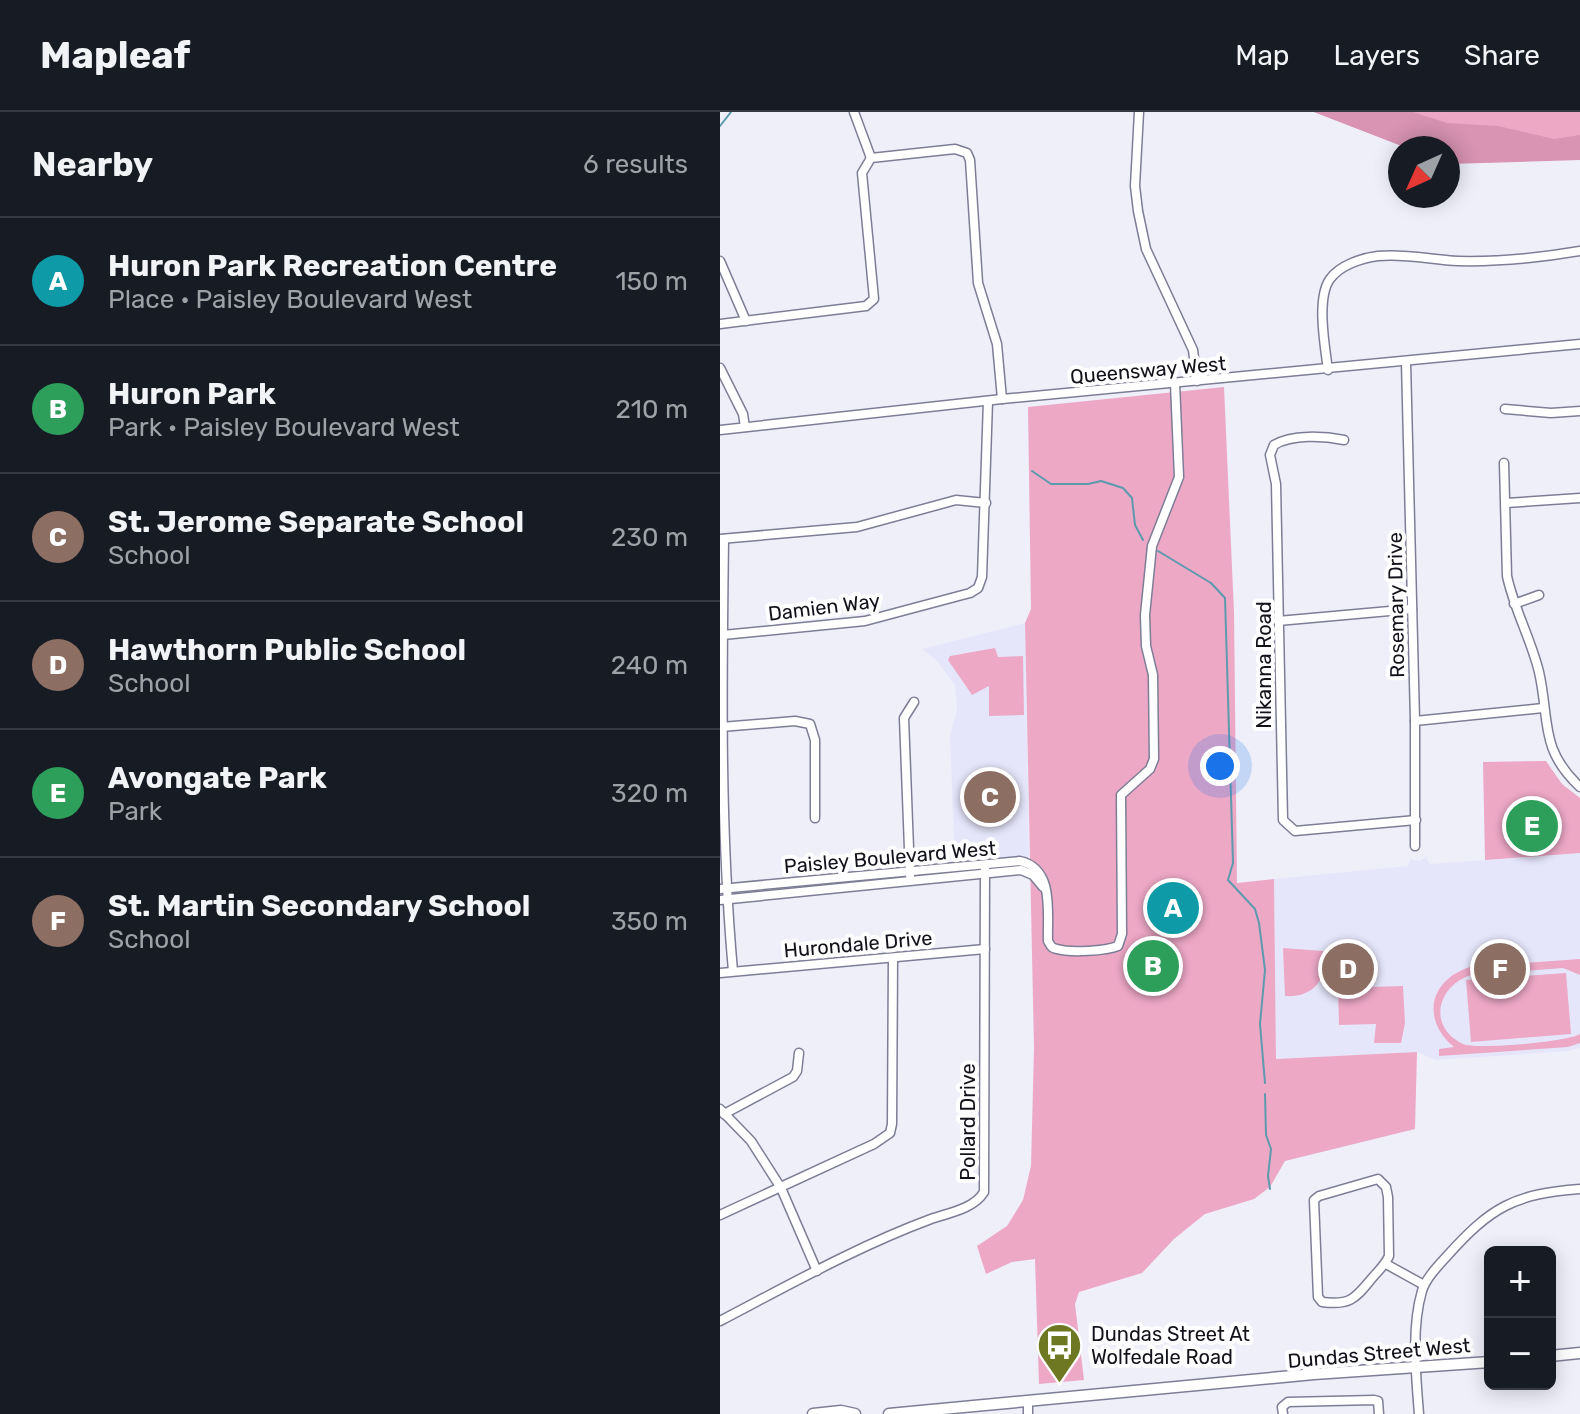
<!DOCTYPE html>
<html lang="en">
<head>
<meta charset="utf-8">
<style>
  body { margin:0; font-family:Rubik,sans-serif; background:#242831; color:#f1f3f6 }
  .controls { position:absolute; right:24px; bottom:24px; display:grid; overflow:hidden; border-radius:12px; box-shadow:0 4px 20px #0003 }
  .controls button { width:72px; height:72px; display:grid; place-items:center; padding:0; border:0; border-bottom:2px solid #363941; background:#171b24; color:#f1f3f6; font:40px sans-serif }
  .compass { position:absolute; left:668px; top:24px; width:72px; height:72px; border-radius:50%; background:#171b24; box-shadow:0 4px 20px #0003; rotate:225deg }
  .you { position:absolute; left:500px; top:654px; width:28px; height:28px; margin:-20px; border:6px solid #fff; border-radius:50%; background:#1a73e8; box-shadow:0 0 0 12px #1a73e833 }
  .badge { display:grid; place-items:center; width:52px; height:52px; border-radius:50%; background:#6e7722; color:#fff; font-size:26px; font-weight:700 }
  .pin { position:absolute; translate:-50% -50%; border:4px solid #fff; box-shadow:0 2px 8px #0006 }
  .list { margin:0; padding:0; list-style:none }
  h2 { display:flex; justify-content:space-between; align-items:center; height:104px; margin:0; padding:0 32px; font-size:34px }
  h2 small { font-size:26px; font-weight:400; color:#9ea1a6 }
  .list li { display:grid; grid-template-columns:52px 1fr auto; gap:24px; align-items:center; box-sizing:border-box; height:128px; padding:0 32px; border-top:2px solid #363941 }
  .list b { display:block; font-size:30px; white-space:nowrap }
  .list p { margin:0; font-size:26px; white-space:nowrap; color:#9ea1a6 }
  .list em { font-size:26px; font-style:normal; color:#9ea1a6 }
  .map { position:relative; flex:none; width:860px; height:1302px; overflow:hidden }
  header { display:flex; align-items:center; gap:48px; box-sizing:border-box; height:112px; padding:0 40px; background:#171b24; border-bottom:2px solid #363941 }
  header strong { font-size:38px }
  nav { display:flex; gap:44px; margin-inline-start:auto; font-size:28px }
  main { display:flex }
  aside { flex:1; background:#171b24 }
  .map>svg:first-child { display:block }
  .built { fill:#e6e6fb }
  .green { fill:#eda8c6 }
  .forest { fill:#d894b2 }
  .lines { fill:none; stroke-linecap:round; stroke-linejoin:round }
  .stream { stroke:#5d9aad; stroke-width:2 }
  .minor-casing { stroke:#7d7e96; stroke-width:11 }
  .major-casing { stroke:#7d7e96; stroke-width:13 }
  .minor { stroke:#fff; stroke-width:8 }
  .major { stroke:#fff; stroke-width:10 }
  .labels { text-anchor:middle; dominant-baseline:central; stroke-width:8; stroke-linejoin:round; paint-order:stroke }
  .street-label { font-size:20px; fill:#12121b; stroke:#fefefe }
  .poi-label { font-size:20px; fill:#12121b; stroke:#fefefe; text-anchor:start }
</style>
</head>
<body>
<header>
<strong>Mapleaf</strong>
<nav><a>Map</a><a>Layers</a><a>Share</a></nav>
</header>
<main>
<aside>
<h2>Nearby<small>6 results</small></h2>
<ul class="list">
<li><span class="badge" style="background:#0f9aa8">A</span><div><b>Huron Park Recreation Centre</b><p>Place · Paisley Boulevard West</p></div><em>150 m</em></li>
<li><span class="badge" style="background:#2e9e5b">B</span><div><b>Huron Park</b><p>Park · Paisley Boulevard West</p></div><em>210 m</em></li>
<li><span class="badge" style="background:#8d6e63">C</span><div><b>St. Jerome Separate School</b><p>School</p></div><em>230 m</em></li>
<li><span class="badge" style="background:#8d6e63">D</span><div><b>Hawthorn Public School</b><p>School</p></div><em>240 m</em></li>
<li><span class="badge" style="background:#2e9e5b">E</span><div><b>Avongate Park</b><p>Park</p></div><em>320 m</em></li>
<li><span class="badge" style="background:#8d6e63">F</span><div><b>St. Martin Secondary School</b><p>School</p></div><em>350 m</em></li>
</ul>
</aside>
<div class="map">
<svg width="860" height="1302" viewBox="0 0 860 1302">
  <rect width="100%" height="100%" fill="#efeffa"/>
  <g class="built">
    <polygon points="305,511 309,747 235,754 230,624 237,597 235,573 216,548 202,537"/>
    <polygon points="860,741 860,936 849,939 716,948 697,940 556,947 554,767 688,754 690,747 699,749 706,745 710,752"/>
  </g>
  <g class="green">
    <polygon points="594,0 860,0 860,39 729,52 728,36 687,36"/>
    <polygon points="504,275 514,500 517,771 554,767 556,947 697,940 695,1017 565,1049 550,1075 534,1087 485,1102 454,1127 422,1161 359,1180 355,1192 364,1268 319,1272 315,1147 292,1150 266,1162 257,1134 287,1114 303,1088 311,1054 314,936 305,511 311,497 308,295"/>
    <polygon points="275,536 278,545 303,544 304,603 269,604 269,574 252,583 228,548 230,544"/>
    <polygon points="826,649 842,672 860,686 860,741 765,748 763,650"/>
    <path d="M563,836L603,839C609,867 593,886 565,884Z"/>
    <path d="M860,847V863L843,856L751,863C717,874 707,915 743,932C756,938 847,930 860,922V931L848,935L719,944V937L734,935C701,908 709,868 750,855Z"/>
    <polygon points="846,861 851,922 751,930 746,868"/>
    <polygon points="683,874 685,911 681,931 654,931 656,912 619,913 618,876"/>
  </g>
  <polygon class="forest" points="594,0 693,0 727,11 778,14 834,27 860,23 860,48 729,52 728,36 687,36"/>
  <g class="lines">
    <g class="stream">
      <polyline points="0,14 11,0"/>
      <polyline points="312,359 331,372 368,372 381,369 403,376 412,386 415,413 423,428"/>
      <polyline points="438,439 491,471 505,486 513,751 508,768 535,797 539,811 545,858 540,912 545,971"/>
      <polyline points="545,982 546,1023 551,1037 548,1064 550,1077"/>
    </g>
    <defs>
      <g id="minor">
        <polyline points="134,0 151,46"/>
        <polyline points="419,0 415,74 418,99 426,137 473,238 477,269"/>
        <polyline points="0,149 26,209"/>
        <polyline points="0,212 146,194 154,187 142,61 151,46 235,37 247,41 250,48 258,171 277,232 282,287"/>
        <polyline points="686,250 695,609 695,734"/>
        <polyline points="0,256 23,302 25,315"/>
        <path d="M608,258C605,235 596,186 610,167C620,153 642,146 658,144C685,141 712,148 738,149C779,150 819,146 860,139"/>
        <polyline points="785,297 831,301 860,299"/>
        <polyline points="0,318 282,287 860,232"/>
        <path d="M624,328C604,324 572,322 554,333L550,343L556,372L563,708L575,719L696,708"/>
        <path d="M784,351L787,464C794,497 811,527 819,560C830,608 819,637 860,675"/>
        <polyline points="786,391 860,386"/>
        <polyline points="0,427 137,415 236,388 266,391"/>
        <path d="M4,427C2,571 0,715 13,859"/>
        <polyline points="794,492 819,483"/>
        <polyline points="558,509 692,497"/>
        <polyline points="3,523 145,509 250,481 258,476 262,465 268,289"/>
        <polyline points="695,609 823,596"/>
        <polyline points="1,615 75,609 90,612 95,628 95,706"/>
        <polyline points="190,763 184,606 194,590"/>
        <path d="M0,777L300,749C335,757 327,801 328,829C331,834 331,836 337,837C350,841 386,839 398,834L402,822L401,683L430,657L434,647L433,563L426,534L425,503L432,434L459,365L455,271"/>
        <polyline points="0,788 301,758 313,763 323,775"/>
        <polyline points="0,861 265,837"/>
        <polyline points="0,997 31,1029 61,1076 97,1159"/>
        <polyline points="4,1002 73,965 77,959 79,941"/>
        <path d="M658,1067L666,1075L668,1085L669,1144C665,1153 659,1158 653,1165C636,1185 632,1194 602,1190L598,1185L594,1088L599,1084Z"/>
        <polyline points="0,1103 154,1032 170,1021 172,1012 173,846"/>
        <polyline points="666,1152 704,1173"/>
        <path d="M0,1209C69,1173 138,1134 211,1107C228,1101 254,1097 264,1080L265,753"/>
        <polyline points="308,1289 308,1302"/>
        <polyline points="563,1302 562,1295 568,1290 654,1288 658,1289 659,1302"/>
        <path d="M699,1302C696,1263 691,1216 702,1179C706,1166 718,1154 727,1144C771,1095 794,1082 860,1077"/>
      </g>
      <g id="major">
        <polyline points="830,1244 860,1241"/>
        <polyline points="93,1302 121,1299 135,1302"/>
        <polyline points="169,1302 594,1262 770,1250"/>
      </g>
    </defs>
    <use href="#minor" class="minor-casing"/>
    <use href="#major" class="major-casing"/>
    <use href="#minor" class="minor"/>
    <use href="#major" class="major"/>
  </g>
  <defs>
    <symbol id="bus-pin" viewBox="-11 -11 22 30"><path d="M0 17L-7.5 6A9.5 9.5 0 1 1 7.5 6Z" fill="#6e7722" stroke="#fefefe"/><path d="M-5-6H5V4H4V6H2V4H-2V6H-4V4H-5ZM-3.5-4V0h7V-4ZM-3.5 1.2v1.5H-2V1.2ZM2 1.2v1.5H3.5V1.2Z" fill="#fff"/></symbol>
  </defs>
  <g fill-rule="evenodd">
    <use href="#bus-pin" x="314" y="1208" width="51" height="69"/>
  </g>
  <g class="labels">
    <g class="street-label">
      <text transform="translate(428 258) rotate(-5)">Queensway West</text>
      <text transform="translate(676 493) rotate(-91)">Rosemary Drive</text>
      <text transform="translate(104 495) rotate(-7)">Damien Way</text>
      <text transform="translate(544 553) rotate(-90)">Nikanna Road</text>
      <text transform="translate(170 745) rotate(-5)">Paisley Boulevard West</text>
      <text transform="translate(138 832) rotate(-5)">Hurondale Drive</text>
      <text transform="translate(248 1010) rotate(-90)">Pollard Drive</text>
      <text transform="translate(659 1241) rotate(-5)">Dundas Street West</text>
    </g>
    <g class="poi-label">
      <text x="371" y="1222">Dundas Street At<tspan x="371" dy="23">Wolfedale Road</tspan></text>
    </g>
  </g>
</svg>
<div class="controls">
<button>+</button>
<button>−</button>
</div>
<svg class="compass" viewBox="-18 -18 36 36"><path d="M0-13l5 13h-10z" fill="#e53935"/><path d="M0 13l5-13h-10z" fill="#9ea1a6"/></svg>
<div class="you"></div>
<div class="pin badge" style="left:453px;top:796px;background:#0f9aa8">A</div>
<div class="pin badge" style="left:433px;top:854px;background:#2e9e5b">B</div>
<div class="pin badge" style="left:270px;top:685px;background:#8d6e63">C</div>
<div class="pin badge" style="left:628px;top:857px;background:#8d6e63">D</div>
<div class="pin badge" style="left:812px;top:714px;background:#2e9e5b">E</div>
<div class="pin badge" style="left:780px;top:857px;background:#8d6e63">F</div>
</div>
</main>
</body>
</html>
